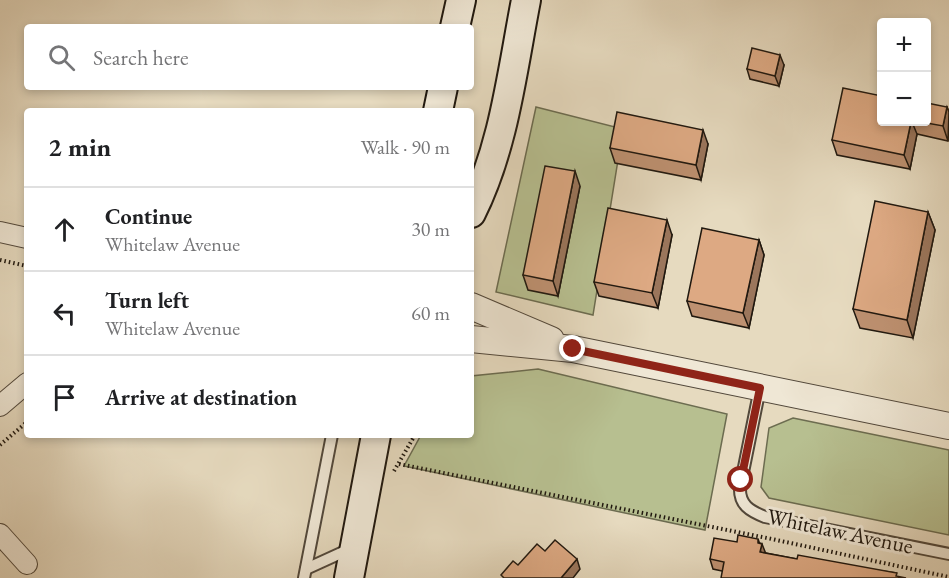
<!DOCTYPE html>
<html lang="en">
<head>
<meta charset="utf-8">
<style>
  body { margin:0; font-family:"EB Garamond",serif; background:#f2f2f2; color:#202124 }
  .controls { position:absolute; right:18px; top:18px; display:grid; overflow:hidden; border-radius:6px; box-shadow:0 3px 9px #0003 }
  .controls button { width:54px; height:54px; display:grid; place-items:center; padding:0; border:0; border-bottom:2px solid #e0e0e0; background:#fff; color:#202124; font:30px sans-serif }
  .stop { position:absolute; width:18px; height:18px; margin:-14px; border:4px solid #8f2418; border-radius:50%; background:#fff }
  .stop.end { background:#8f2418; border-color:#fff; box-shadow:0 2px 6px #0008 }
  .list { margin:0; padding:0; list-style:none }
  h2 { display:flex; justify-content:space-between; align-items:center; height:78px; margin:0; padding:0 24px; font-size:26px }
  h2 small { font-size:20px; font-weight:400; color:#757577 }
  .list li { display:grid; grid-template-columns:39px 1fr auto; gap:18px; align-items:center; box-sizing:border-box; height:84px; padding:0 24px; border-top:2px solid #e0e0e0 }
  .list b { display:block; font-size:22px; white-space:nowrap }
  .list p { margin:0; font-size:20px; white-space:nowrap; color:#757577 }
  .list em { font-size:20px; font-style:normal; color:#757577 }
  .icon { flex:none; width:33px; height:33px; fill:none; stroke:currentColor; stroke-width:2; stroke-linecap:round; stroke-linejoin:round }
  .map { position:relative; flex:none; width:949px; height:578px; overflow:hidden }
  .search { position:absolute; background:#fff; box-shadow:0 3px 9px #0003; left:24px; top:24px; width:450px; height:66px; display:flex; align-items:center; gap:15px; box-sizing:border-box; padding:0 21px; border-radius:6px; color:#757577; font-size:22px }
  .panel { position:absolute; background:#fff; box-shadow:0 3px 9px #0003; left:24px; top:108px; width:450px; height:330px; border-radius:6px }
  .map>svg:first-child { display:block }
  .green { fill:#b7bf90; stroke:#6c6c50; stroke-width:1.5 }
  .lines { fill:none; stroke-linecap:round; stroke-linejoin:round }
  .service-casing { stroke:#52483b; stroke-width:14 }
  .minor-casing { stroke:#52483b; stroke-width:22 }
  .tertiary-casing { stroke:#52483b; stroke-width:28 }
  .secondary-casing { stroke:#20180f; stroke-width:32 }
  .path { stroke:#20180f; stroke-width:4; stroke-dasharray:1.5 3; stroke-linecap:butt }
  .service { stroke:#efe7d5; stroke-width:10 }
  .minor { stroke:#efe7d5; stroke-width:20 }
  .tertiary { stroke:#efe7d5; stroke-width:26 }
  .secondary { stroke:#efe7d5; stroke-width:28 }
  .wall { fill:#be9171; stroke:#20180f; stroke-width:1.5 }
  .shaded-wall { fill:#9b765c; stroke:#20180f; stroke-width:1.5 }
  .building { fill:#dda983; stroke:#20180f; stroke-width:1.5 }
  .route { stroke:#8f2418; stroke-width:8 }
  .labels { text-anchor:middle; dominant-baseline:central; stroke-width:6; stroke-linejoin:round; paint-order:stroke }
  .street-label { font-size:22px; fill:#20180f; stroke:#efe7d5 }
</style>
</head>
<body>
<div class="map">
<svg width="949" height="578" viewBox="0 0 949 578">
  <rect width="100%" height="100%" fill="#e6dabf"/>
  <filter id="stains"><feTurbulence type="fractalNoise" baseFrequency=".00333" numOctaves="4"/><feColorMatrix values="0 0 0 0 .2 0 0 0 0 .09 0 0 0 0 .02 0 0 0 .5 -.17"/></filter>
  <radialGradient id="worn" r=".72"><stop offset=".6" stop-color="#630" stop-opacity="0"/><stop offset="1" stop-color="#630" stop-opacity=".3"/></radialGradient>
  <g class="green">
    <polygon points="536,107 623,129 593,315 496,292"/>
    <polygon points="538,369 727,414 705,530 404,466 421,435 471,435 471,376"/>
    <polygon points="793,418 949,450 949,535 769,498 761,487 769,428"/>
  </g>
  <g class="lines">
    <defs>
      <g id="service">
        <path d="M760,388L740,487C739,505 750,511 765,517L949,554"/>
        <polyline points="306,569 352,548"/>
        <polyline points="304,578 332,435"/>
      </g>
      <g id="minor">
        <polyline points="0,232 27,238"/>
        <polyline points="0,406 27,383"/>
        <polyline points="0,534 27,564"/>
      </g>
      <g id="tertiary">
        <polyline points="471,306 551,340"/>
        <polyline points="471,339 573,349 949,426"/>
      </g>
      <g id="secondary">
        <polyline points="455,27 461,0"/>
        <polyline points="438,111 443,87"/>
        <path d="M471,213C504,147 512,72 526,0"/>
        <polyline points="349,578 376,435"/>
      </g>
    </defs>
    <use href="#service" class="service-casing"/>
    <use href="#minor" class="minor-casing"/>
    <use href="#tertiary" class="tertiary-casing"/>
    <use href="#secondary" class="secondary-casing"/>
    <g class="path">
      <polyline points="0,260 27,266"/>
      <polyline points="0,445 27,422"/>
      <polyline points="399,464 767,538 949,577"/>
      <polyline points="394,471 415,435"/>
    </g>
    <use href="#service" class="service"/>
    <use href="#minor" class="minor"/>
    <use href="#tertiary" class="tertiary"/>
    <use href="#secondary" class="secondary"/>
  </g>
  <g class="wall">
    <polygon points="784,65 779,86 750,79 747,69"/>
    <polygon points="947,107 949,112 948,141 917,134 910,169 837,155 832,140 882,122 927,122"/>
    <polygon points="708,144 701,180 615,163 610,148"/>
    <polygon points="580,186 558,296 528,290 523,275"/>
    <polygon points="928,212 935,230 913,338 860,328 853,309"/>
    <polygon points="672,235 658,308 599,296 594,282"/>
    <polygon points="759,240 764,255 749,328 692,316 687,301"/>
    <polygon points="737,542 760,543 765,553 797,559 897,573 722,571 713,569 710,559"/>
  </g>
  <g class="shaded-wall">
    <polygon points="780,55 784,65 779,86 775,76"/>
    <polygon points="947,107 949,112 948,141 943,126"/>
    <polygon points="911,122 912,122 917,134 910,169 904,155"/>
    <polygon points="703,130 708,144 701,180 696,165"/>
    <polygon points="575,171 580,186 558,296 553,281"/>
    <polygon points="928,212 935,230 913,338 907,320"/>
    <polygon points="667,220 672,235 658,308 652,293"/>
    <polygon points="759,240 764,255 749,328 743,313"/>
    <polygon points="758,539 761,547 762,544 766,554 764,562 758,543"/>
    <polygon points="577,559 580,569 573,578 561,578"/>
  </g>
  <g class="building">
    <polygon points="752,48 780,55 775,76 747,69"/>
    <polygon points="843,88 882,96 882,122 911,122 904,155 832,140"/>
    <polygon points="927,103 947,107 943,126 921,122 927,122"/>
    <polygon points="617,112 703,130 696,165 610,148"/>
    <polygon points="545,166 575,171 553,281 523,275"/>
    <polygon points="875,201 928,212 907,320 853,309"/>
    <polygon points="608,208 667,220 652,293 594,282"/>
    <polygon points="702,228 759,240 743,313 687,301"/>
    <polygon points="738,535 758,539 758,543 762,544 760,552 797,559 798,555 897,573 896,576 906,578 721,578 724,562 710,559 714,538 737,542"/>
    <polygon points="555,540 577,559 561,578 504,578 501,575 513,561 518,565 537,544 545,551"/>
  </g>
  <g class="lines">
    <polyline class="route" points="573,349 760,388 741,480"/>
  </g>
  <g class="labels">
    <g class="street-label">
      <text transform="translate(840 531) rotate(12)">Whitelaw Avenue</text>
    </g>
  </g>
  <rect width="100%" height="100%" filter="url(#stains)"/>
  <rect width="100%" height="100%" fill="url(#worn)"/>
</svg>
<div class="controls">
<button>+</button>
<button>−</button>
</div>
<div class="stop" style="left:741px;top:480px"></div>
<div class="stop end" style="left:573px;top:349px"></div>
<div class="search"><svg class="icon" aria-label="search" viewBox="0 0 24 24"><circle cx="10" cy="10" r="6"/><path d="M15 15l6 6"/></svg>Search here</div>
<section class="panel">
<h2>2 min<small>Walk · 90 m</small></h2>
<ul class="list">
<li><svg class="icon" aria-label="ahead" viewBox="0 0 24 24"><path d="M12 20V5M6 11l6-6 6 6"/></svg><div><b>Continue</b><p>Whitelaw Avenue</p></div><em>30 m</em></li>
<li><svg class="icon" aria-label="left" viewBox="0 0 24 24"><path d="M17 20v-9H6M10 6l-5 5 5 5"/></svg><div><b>Turn left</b><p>Whitelaw Avenue</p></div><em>60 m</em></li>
<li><svg class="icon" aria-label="arrive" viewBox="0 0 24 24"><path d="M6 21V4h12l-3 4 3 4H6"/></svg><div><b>Arrive at destination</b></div></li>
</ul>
</section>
</div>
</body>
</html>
